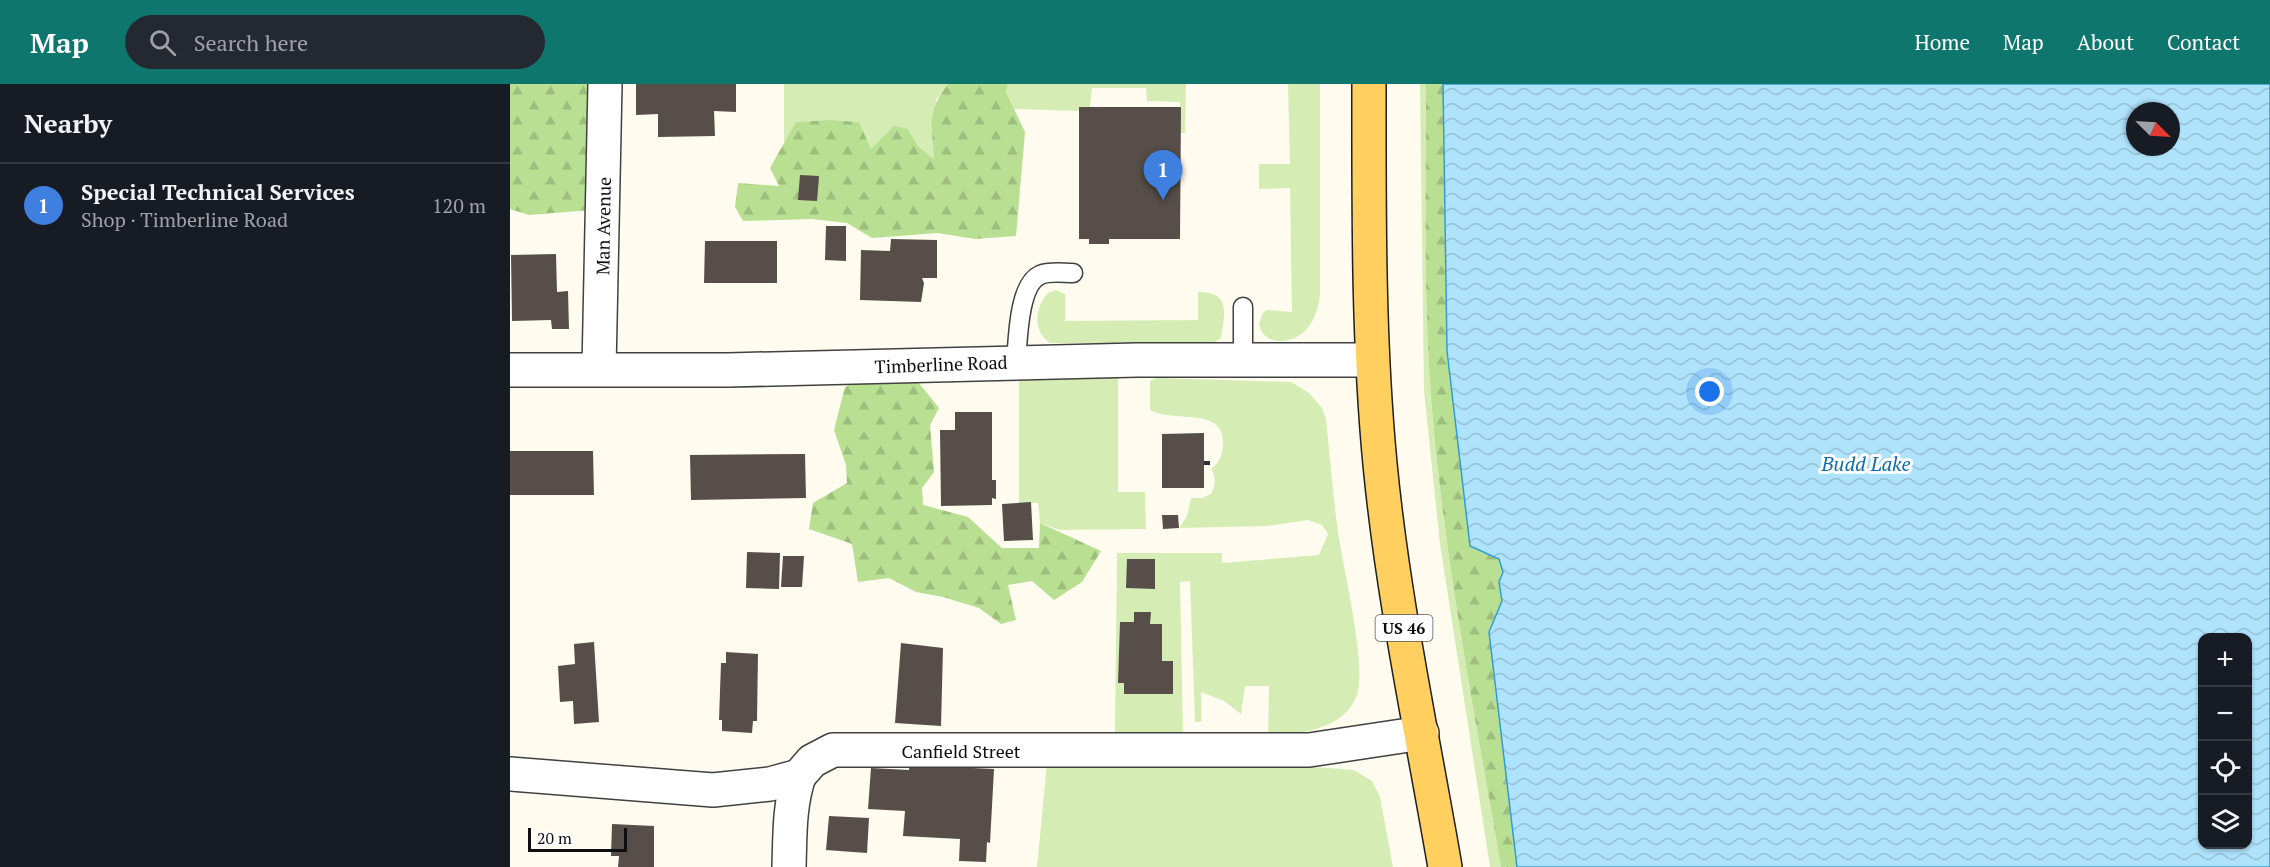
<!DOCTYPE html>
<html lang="en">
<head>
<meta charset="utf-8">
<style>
  body { margin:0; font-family:"PT Serif",serif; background:#242831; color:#f1f3f6 }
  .controls { position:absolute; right:18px; bottom:18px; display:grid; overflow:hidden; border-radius:12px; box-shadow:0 2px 4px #0004 }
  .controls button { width:54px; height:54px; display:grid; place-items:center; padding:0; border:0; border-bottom:2px solid #363941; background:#171b24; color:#f1f3f6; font:30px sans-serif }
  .compass { position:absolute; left:1616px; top:18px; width:54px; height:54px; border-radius:50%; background:#171b24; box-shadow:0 2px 4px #0004; rotate:114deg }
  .scale { position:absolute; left:18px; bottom:15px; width:99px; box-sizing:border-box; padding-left:6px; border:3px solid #0e0e0e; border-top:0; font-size:16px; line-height:21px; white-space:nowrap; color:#0e0e0e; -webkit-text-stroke:4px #fff; paint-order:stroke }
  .you { position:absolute; left:1200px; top:308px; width:21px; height:21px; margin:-15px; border:4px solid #fff; border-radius:50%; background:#1a73e8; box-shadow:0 0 0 9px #1a73e833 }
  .badge { display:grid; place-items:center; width:39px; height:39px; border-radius:50%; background:#0f766e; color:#fff; font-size:20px; font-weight:700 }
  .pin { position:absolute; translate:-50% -50px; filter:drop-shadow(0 2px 3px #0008) }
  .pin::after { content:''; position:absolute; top:32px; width:21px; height:18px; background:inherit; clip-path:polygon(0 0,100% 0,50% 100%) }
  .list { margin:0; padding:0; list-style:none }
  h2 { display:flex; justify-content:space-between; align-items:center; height:78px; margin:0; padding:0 24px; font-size:26px }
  h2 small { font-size:20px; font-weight:400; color:#9ea1a6 }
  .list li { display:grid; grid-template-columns:39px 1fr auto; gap:18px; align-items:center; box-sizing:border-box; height:84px; padding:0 24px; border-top:2px solid #363941 }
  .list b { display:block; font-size:22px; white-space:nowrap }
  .list p { margin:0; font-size:20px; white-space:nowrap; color:#9ea1a6 }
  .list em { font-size:20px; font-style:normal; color:#9ea1a6 }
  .icon { flex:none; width:33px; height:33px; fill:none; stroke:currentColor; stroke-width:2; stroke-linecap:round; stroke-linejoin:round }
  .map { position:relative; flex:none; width:1760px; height:783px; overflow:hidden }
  header { display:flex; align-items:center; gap:36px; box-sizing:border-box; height:84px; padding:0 30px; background:#0f766e; color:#fff }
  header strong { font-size:28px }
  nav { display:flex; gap:33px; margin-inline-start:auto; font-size:21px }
  .search { width:420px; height:54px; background:#242831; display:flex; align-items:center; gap:15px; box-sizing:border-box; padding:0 21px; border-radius:33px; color:#9ea1a6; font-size:22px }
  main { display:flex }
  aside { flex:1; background:#171b24 }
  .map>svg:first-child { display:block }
  .grass { fill:#d5edb5 }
  .forest { fill:url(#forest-firs) }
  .water { fill:url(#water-waves); stroke:#309dd8; stroke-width:1.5; fill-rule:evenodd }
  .building { fill:#574e49 }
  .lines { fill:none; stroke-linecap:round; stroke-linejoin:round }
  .lane-casing { stroke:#414141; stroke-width:21 }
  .street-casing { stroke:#414141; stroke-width:36 }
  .primary-casing { stroke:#1f1f1f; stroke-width:36 }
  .path { stroke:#303030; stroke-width:4; stroke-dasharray:6 3; stroke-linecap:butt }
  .lane { stroke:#fff; stroke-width:18 }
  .street { stroke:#fff; stroke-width:33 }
  .primary { stroke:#ffd05f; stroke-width:33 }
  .labels { text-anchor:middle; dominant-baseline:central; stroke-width:6; stroke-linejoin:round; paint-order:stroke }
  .shield { fill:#fff; stroke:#565656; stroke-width:1.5 }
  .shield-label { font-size:16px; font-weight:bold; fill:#0e0e0e }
  .street-label { font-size:18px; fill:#0e0e0e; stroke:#fff }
  .water-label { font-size:20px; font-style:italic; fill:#0d6daa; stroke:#fff }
</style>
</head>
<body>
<header>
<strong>Map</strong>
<div class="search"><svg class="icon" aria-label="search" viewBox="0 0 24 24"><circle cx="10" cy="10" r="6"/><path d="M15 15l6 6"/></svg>Search here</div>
<nav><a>Home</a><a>Map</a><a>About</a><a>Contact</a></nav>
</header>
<main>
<aside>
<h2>Nearby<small></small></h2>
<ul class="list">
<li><span class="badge" style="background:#3f7fe0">1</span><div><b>Special Technical Services</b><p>Shop · Timberline Road</p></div><em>120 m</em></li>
</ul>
</aside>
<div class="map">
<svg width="1760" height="783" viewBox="0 0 1760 783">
  <defs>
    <pattern id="forest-firs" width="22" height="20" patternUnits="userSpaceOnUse" patternTransform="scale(1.5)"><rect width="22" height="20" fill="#b9df93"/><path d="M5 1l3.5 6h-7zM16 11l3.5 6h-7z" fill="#9ebe7e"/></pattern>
    <pattern id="water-waves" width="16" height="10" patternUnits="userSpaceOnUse" patternTransform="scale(1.5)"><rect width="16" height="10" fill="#afe2fb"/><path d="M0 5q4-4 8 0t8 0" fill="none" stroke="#95c1d6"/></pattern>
  </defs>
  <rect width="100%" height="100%" fill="#fffbef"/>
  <g class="grass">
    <polygon points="274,0 438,0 426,16 425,76 408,62 398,45 361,65 348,38 322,36 274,58"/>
    <polygon points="498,0 676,0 675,49 670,49 670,18 637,17 636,4 582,4 580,23 569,27 504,25 496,8"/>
    <path d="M778,0H810V210C809,223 805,235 796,246C783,260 755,263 749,241L752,230L757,226L782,228L780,104L749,105V80H780Z"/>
    <path d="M910,0H916C916,108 913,218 922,326C935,479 965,632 991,783H980L930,460L914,307Z"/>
    <path d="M546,206L555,210V237L688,236V208C721,207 715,230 711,254L703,259H540C522,247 525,223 538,209Z"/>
    <polygon points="608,290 608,408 635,408 636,445 550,446 530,439 528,419 509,419 509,292"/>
    <path d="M647,294L781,298L799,309L812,324L816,335C820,373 823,411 828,448C833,483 857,582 847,611C835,646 788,650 758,653L759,602H735L731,630L714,617L691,608V638H685L680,497L670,498L673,654L605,650L607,469H712V479L809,471L818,450L812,441L798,436L756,442L669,444L677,432L681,414H692L701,410C705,402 707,393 701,385C709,379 713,371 713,360C715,322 663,339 640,326V297Z"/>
    <polygon points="537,679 755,679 844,686 862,697 870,713 883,783 527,783"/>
  </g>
  <g class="forest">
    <polygon points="0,0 82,0 81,126 19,131 0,125"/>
    <path d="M438,0H498L496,8L515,48L506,152L465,155L428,149L362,154L337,139L302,135L233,137L225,123L228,99L269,102L260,84L286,38L322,36L349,38L361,65L384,42L398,45L408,62L424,75C422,42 416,28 438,0Z"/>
    <path d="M916,0H933L937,267L960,462L990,475L993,488L989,498L992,517L979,548L1007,783H991C965,632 935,479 922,326C913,218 916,108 916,0Z"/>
    <polygon points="405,294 429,324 420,341 424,388 412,404 413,421 458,433 492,464 529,464 530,439 591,467 572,498 544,516 522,497 498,501 506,536 491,540 469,524 433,513 406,508 379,494 348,498 342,460 299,445 303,419 337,399 336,381 324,346 335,303 349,296"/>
  </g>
  <path class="water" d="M933,0H1760V783H1007L979,548L992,517L989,498L993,488L989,475L960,462L937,267ZM1625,27H1661V63H1625ZM1692,554H1738V760H1692Z"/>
  <g class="building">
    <polygon points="126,0 226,0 226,28 204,27 205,52 148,53 148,30 126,31"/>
    <polygon points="569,23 671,23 670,155 599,155 599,160 579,160 579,155 569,155"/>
    <polygon points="290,91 309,92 307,117 288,116"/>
    <polygon points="316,142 336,142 336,177 315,176"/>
    <polygon points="381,155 427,156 427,194 412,194 414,199 411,218 350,216 351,166 380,167"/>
    <polygon points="195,157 267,157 267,199 194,199"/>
    <polygon points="46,170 47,208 58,207 59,245 42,245 41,236 2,237 1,171"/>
    <polygon points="445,328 482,328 482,396 486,396 486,415 482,414 482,421 431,422 430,346 445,346"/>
    <polygon points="694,349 694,404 652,404 652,350"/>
    <polygon points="0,367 83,367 84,411 0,411"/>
    <polygon points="295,370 296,414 181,416 180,371"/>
    <polygon points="521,418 523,456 494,457 492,420"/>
    <polygon points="652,431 668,431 669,444 653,445"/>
    <polygon points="237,468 270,469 269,505 236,504"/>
    <polygon points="273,472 294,472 292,503 271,503"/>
    <polygon points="617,475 645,475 645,505 616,504"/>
    <polygon points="624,528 641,528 640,540 652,540 652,577 663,577 663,610 614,610 614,599 608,599 610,538 624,538"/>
    <polygon points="84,558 89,638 64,640 63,617 50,618 48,582 65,580 64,560"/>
    <polygon points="391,559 433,564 431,642 385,639"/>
    <polygon points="216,568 248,570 247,637 243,637 242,649 212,647 212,636 209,636 211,579 216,579"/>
    <polygon points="399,681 484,685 480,759 477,758 476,778 449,777 450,755 393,752 395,727 358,725 361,684 399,686"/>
    <polygon points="319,732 359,734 357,769 316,766"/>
    <polygon points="102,740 144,742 144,783 108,783 109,772 101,772"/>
  </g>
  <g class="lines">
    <defs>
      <g id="lane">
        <polyline points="733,223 733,277"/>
        <path d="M506,278C508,257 508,201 530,191C539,187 553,189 563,189"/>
      </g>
      <g id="street">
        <polyline points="89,285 95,0"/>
        <polyline points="0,286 218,286 627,276 862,276"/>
        <polyline points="0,690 203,706 260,700 289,692 302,677 323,666 799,666 912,649"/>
        <path d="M279,783C280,752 279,722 289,692"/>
      </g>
      <path id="primary" d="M859,0C859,127 858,254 870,380C883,515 912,649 935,783"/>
    </defs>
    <use href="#lane" class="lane-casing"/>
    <use href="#street" class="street-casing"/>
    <use href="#primary" class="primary-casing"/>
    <polyline class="path" points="694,379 700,379"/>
    <use href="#lane" class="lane"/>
    <use href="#street" class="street"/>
    <use href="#primary" class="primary"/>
  </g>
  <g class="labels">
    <rect class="shield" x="865.5" y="531" width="57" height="26" rx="4.5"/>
    <g class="shield-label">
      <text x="894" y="544">US 46</text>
    </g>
    <g class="street-label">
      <text transform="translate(93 142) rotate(-89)">Man Avenue</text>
      <text transform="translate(431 280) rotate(-2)">Timberline Road</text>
      <text x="451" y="667">Canfield Street</text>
    </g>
    <g class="water-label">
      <text x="1356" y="379">Budd Lake</text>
    </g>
  </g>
</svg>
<div class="controls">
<button>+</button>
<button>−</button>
<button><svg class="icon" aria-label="locate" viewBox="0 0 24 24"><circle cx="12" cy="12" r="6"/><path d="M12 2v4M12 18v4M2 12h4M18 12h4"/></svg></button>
<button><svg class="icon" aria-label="layers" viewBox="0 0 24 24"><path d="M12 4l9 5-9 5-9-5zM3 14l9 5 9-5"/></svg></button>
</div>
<svg class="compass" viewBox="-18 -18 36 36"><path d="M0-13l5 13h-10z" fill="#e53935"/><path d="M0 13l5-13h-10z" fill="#9ea1a6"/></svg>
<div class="scale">20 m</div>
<div class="you"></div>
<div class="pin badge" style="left:653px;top:116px;background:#3f7fe0">1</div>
</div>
</main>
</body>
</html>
